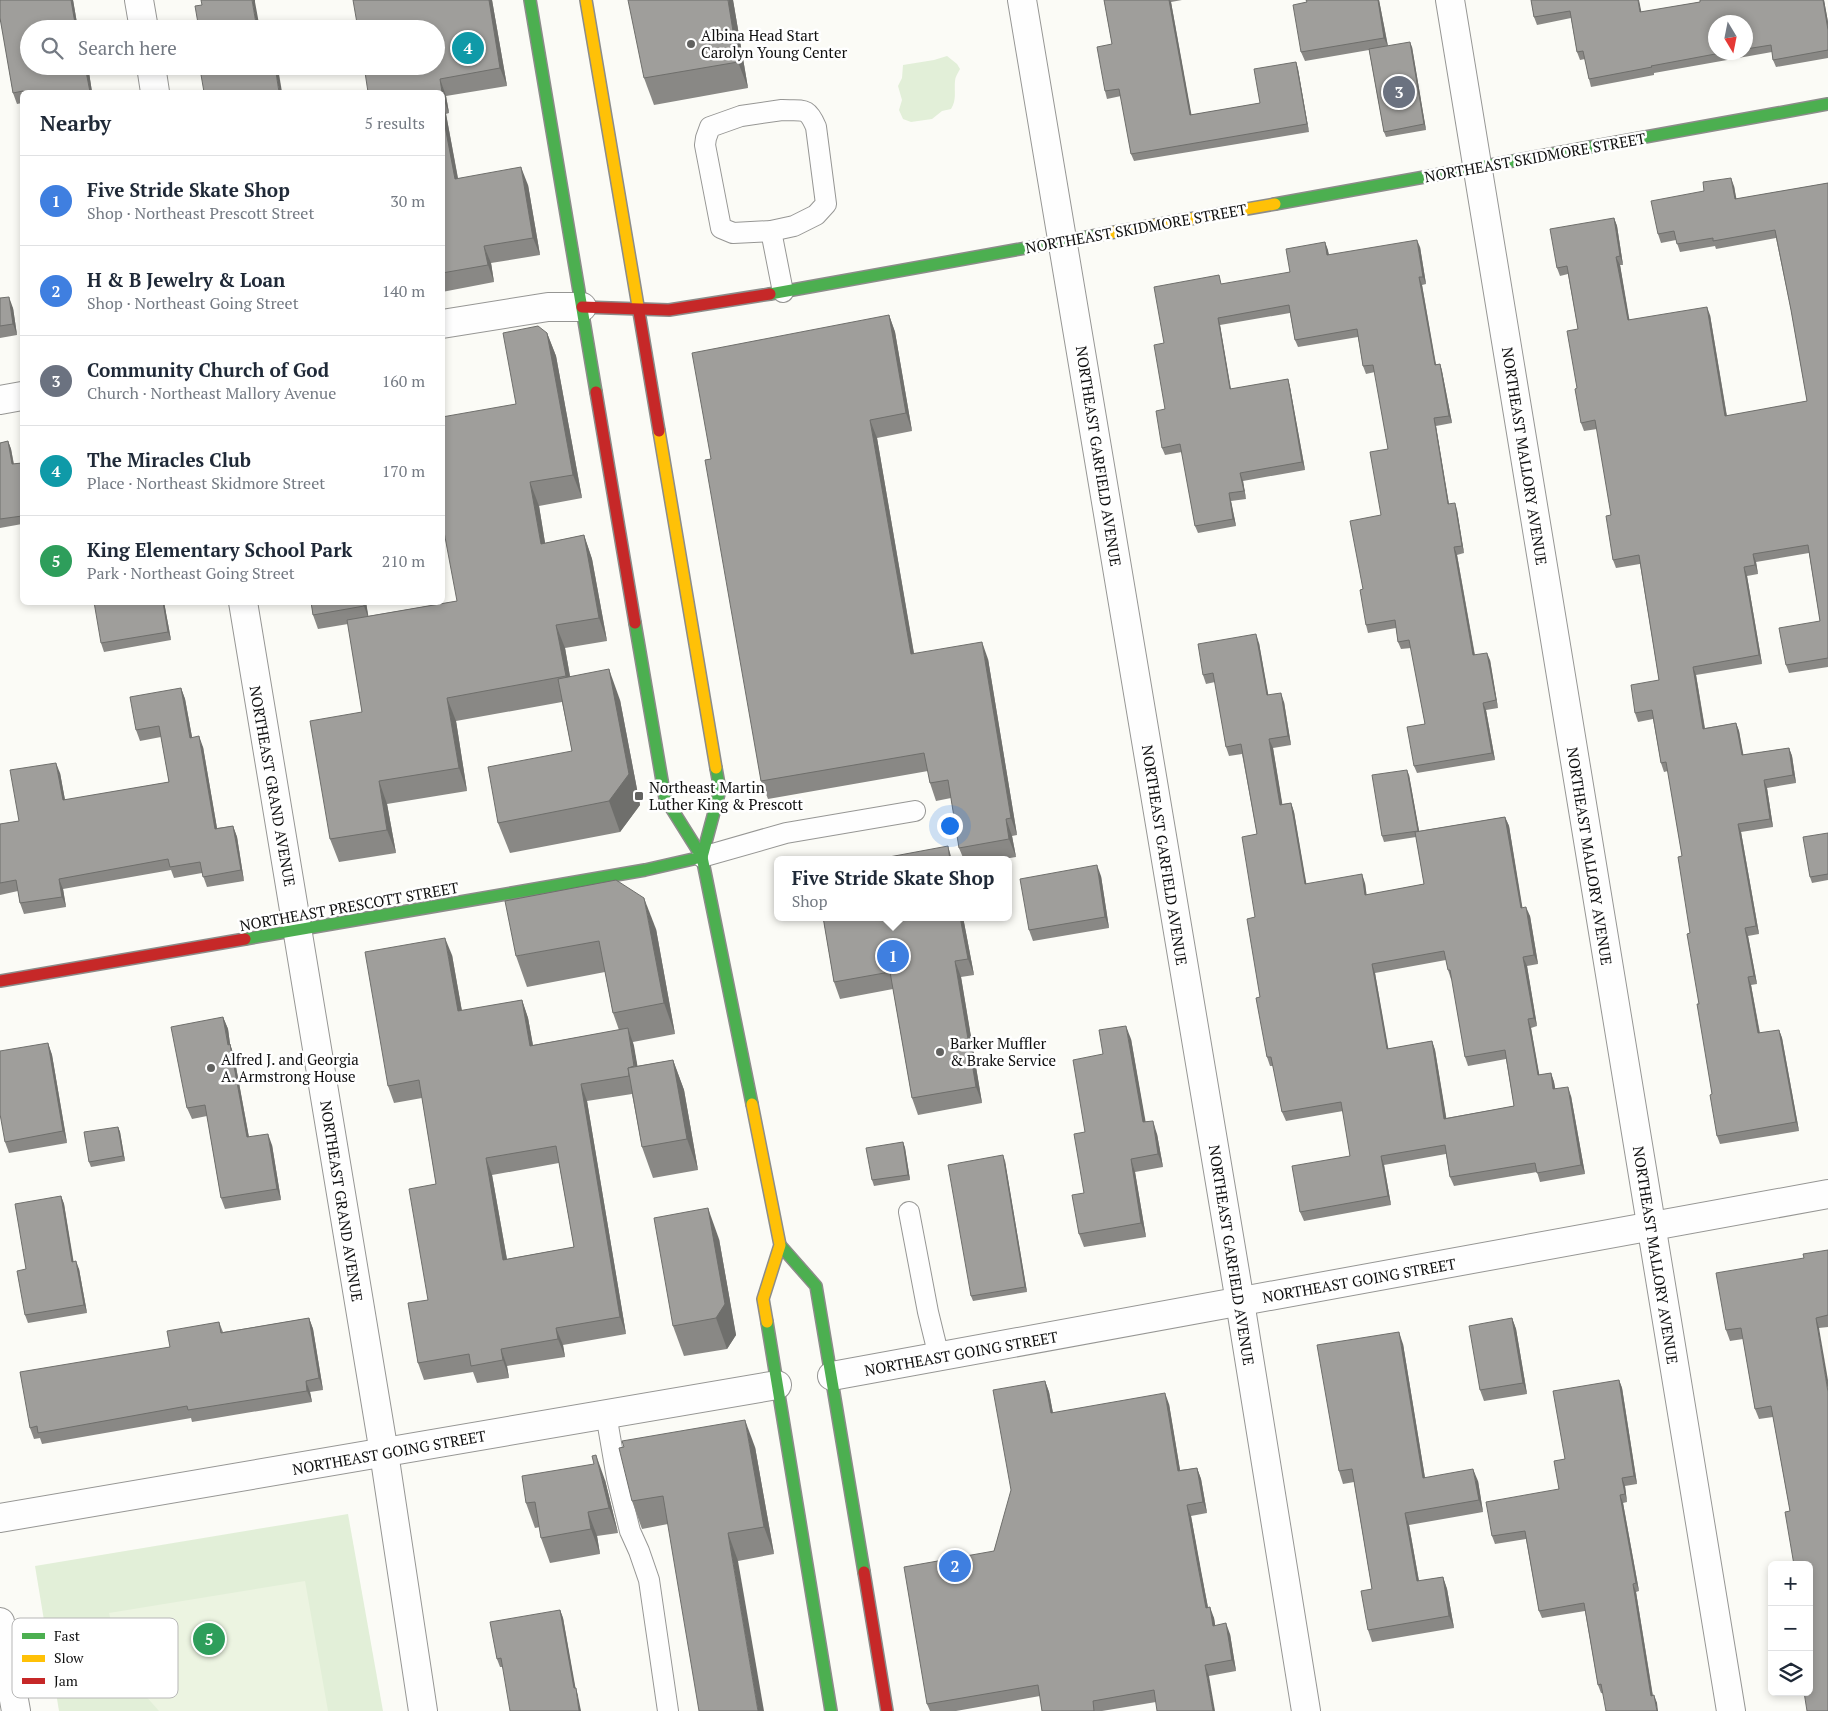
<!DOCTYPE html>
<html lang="en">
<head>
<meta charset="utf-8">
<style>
  body { margin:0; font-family:"PT Serif",serif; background:#f6f6f7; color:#1f2937 }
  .controls { position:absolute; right:15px; bottom:15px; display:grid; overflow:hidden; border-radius:8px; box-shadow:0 2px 8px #0003 }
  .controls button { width:45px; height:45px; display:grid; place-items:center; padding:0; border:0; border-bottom:1px solid #e0e1e3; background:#fff; color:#1f2937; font:25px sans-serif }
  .compass { position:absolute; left:1708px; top:15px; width:45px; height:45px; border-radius:50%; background:#fff; box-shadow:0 2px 8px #0003; rotate:170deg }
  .you { position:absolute; left:949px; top:825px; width:18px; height:18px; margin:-12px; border:4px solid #fff; border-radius:50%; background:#1a73e8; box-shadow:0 0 0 8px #1a73e833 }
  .badge { display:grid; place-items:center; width:32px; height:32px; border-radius:50%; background:#d93025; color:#fff; font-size:16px; font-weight:700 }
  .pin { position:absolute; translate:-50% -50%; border:2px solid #fff; box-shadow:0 1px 5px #0006 }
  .popup { position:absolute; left:774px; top:856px; width:238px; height:65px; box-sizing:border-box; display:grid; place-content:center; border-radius:8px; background:#fff; filter:drop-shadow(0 1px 4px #0005); font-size:16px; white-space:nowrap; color:#747a83 }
  .popup b { font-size:19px; color:#1f2937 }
  .popup::after { content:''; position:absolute; left:50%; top:100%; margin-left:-10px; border:10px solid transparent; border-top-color:#fff }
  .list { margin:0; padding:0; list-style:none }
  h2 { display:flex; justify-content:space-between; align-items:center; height:65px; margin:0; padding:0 20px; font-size:21px }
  h2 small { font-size:16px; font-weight:400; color:#747a83 }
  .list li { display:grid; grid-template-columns:32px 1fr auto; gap:15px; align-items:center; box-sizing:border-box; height:90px; padding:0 20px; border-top:1px solid #e0e1e3 }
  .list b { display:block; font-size:19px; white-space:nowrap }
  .list p { margin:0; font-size:16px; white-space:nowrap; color:#747a83 }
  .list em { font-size:16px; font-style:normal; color:#747a83 }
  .icon { flex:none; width:28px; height:28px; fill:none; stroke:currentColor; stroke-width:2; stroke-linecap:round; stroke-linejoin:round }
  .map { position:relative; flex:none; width:1828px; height:1711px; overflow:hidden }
  .search { position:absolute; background:#fff; box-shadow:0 2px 8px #0003; left:20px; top:20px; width:425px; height:55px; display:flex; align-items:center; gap:12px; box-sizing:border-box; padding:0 18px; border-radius:28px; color:#747a83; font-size:19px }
  .panel { position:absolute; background:#fff; box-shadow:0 2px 8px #0003; left:20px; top:90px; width:425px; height:515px; border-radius:8px }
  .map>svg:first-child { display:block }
  .green { fill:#e2efd8 }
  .pitch { fill:#ecf4e1 }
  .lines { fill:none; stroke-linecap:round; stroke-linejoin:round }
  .lane-casing { stroke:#969694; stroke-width:22 }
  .street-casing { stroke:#969694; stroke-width:30 }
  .fast-casing { stroke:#8c8c8a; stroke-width:14 }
  .slow-casing { stroke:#8c8c8a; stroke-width:14 }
  .jam-casing { stroke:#8c8c8a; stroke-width:14 }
  .lane { stroke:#fefefe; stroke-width:20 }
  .street { stroke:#fefefe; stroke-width:28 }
  .fast { stroke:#4caf50; stroke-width:11 }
  .slow { stroke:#ffc107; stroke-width:11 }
  .jam { stroke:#c62828; stroke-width:11 }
  .wall { fill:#898885; fill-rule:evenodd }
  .shaded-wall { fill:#6f6f6c }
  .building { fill:#9f9e9b; stroke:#6f6f6c; fill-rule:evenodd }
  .poi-dot { fill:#626260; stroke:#fff; stroke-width:2 }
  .labels { text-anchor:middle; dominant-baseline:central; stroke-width:5; stroke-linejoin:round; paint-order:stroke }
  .poi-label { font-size:15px; fill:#101010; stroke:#fff; text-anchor:start }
  .street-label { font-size:15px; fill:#101010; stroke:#fff }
  .key { fill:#fff; stroke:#b7b7b7; stroke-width:1 }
  .key-label { font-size:14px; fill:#101010 }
</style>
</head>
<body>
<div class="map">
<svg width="1828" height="1711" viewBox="0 0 1828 1711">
  <rect width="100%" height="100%" fill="#fbfbf6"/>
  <g class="green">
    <path d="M947,56L957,64L960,69C958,73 955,77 955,81C954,91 957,100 951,109L942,111L932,119L911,122L903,119L899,110L902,100L898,86L902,78L903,65L934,60Z"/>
    <polygon points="348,1514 383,1711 59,1711 35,1566"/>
  </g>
  <polygon class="pitch" points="305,1581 328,1711 159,1711 144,1694 119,1652 109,1613"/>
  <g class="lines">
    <defs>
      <g id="lane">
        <path d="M782,110C803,111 807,106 816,127L826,204L816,215L794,226L771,231L733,233L721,228L705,145L706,138L710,127L741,116Z"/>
        <polyline points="771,231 783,292"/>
        <polyline points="702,857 786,833 915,811"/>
        <polyline points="909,1212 928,1312 939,1357"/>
        <polyline points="606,1414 617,1478 630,1531 639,1551 649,1580 668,1711"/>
      </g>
      <g id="street">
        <polyline points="139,0 144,29"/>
        <polyline points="1022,0 1240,1302 1306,1711"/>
        <polyline points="1450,0 1731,1711"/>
        <polyline points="151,66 155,92"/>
        <polyline points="442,324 548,307 582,307"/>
        <polyline points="0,400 22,396"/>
        <polyline points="243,602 384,1453 423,1711"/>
        <polyline points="832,1376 1828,1194"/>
        <polyline points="0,1518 777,1385"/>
        <polyline points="0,1622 16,1711"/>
      </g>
      <g id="fast">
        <polyline points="530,0 596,392"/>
        <polyline points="1275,204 1828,104"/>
        <polyline points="770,294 1098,235"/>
        <polyline points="635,623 665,798 702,857 752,1104"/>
        <polyline points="702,857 720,790 716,768"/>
        <polyline points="245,939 645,870 702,857"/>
        <polyline points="780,1245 816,1286 864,1572"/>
        <polyline points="767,1322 831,1711"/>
      </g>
      <g id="slow">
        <polyline points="586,0 639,312"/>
        <polyline points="1098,235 1275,204"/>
        <polyline points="659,431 716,768"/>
        <polyline points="752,1104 780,1245 763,1299 767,1322"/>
      </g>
      <g id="jam">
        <polyline points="582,307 669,310 770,294"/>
        <polyline points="639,312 659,431"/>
        <polyline points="596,392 635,623"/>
        <polyline points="0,981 245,939"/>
        <polyline points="864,1572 887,1711"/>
      </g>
    </defs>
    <use href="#lane" class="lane-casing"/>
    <use href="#street" class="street-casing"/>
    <use href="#fast" class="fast-casing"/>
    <use href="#slow" class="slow-casing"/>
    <use href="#jam" class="jam-casing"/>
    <use href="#lane" class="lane"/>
    <use href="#street" class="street"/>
    <use href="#fast" class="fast"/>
    <use href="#slow" class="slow"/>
    <use href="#jam" class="jam"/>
  </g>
  <g class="wall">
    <polygon points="0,0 73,0 78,29 29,66 88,66 92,92 22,92 22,103 17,104 13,93 1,22 0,22"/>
    <polygon points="353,0 492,0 507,86 446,96 449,113 446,114 458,178 528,185 540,255 491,263 494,282 442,292 442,92"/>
    <polygon points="733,0 748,88 654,105 644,78"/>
    <polygon points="1104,0 1182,0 1171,2 1191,115 1260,103 1296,62 1298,69 1309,132 1134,161 1131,154 1121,96 1107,99 1105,91 1112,44"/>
    <polygon points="1379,0 1388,46 1412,47 1426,130 1386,137 1384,132 1369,50 1305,61 1301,52"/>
    <path d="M1531,0L1642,12L1700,2V0H1824L1828,22V58L1776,67L1773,60L1772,52L1654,73V75L1591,87L1589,79L1585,59L1580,60L1577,52L1571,18L1537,25L1534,17ZM1746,22V52H1716Z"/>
    <polygon points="1828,183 1828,667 1789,673 1786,665 1820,621 1809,553 1756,562 1758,574 1747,576 1762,664 1696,675 1705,728 1736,723 1739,731 1743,755 1789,748 1792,756 1796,783 1767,788 1773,827 1741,832 1759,934 1748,936 1757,984 1751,985 1760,1033 1779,1030 1782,1038 1799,1131 1720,1144 1717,1136 1712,1094 1699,1004 1690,933 1682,856 1668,771 1664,772 1661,763 1653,719 1638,722 1635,713 1659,680 1640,564 1616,568 1613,560 1611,515 1597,429 1584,431 1581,423 1577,388 1578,329 1568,274 1560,276 1557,268 1614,218 1617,226 1623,265 1620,265 1629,320 1710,315 1727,416 1807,401 1791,310 1776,238 1716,249 1715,246 1680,252 1676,240 1661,243 1658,234 1734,186 1736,199"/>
    <polygon points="1325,242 1329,255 1420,247 1426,284 1422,285 1436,364 1440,364 1442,371 1452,423 1436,426 1449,504 1457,510 1464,553 1457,555 1475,655 1490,660 1498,708 1486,710 1495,760 1417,773 1414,766 1425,724 1411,648 1401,649 1398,642 1396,628 1368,633 1366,625 1363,589 1381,515 1388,449 1375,372 1366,374 1363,366 1358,337 1298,347 1295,340 1290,313 1220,325 1231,389 1288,379 1290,387 1305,470 1243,481 1246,499 1231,501 1236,526 1198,533 1195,526 1182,452 1165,455 1162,448 1165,409 1164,343 1290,272"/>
    <polygon points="0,298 13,308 17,335 0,338"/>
    <polygon points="889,315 895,332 912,431 877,438 914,653 988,659 1017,835 1012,836 1016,857 998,860 964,860 959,848 951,798 936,801 930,783 928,771 768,799 761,781 711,459"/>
    <polygon points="547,333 556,356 582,498 539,506 545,543 584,535 592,559 607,641 565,648 570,676 620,700 640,805 620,832 510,853 498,823 572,751 562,702 456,721 467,791 387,804 396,853 339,862 330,839 362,712 348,624 318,629 313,615 311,602 366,602 368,616 457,601 516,404"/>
    <polygon points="8,441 11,449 14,464 22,463 22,524 0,528 0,443"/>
    <polygon points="164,602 171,640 104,652 101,643"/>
    <path d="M1259,643L1268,695L1284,702L1291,745L1273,748L1282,804L1291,803L1294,812L1306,884L1365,883L1366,895L1424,884L1416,837L1384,842L1382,836L1409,775L1419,831L1505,817L1509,826L1522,908L1530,916L1538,964L1527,966L1537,1026L1531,1028L1539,1075L1551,1073L1554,1082L1555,1089L1571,1096L1585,1174L1540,1182L1537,1172L1454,1186L1450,1177L1446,1154L1384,1165L1391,1205L1304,1221L1300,1212L1350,1156L1343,1111L1286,1121L1282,1112L1273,1066H1270L1267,1057L1260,997L1255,917L1257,834L1242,754L1229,756L1226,747L1215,682L1206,684L1203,675ZM1446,960L1448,970L1451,979H1452L1465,1057L1468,1066L1506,1059L1514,1106L1446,1118L1435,1050L1432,1041L1388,1049L1375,973Z"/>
    <polygon points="181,688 185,699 192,737 203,747 217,828 233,826 237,837 244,881 207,887 202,873 174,878 171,870 63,889 66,907 24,914 20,903 18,891 0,895 0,824 19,821 60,773 65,800 169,782 161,737 140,741 136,730"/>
    <polygon points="1828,833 1828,880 1812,883 1810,877"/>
    <polygon points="1101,876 1109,928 1033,941 1029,930"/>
    <polygon points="823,917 963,917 974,975 961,977 982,1103 918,1115 912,1098 893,989 840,999 834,982"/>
    <path d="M656,929L675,1034L633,1042L637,1066L673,1060L684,1090L698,1170L653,1178L642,1147L632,1094L587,1101L626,1334L563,1345L565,1357L507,1366L509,1378L477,1383L473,1372L424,1380L418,1363L428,1300L436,1184L422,1098L394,1103L388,1086L452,955L462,1011L522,1000L528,1018L533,1045L619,1030L613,1013L605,972L527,987L516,956ZM559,1163L574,1247L507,1259L492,1175Z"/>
    <polygon points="223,1017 228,1029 230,1044 234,1056 249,1137 272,1145 281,1200 225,1209 221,1198 207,1116 192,1119 187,1108"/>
    <polygon points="1131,1039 1145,1122 1157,1134 1163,1167 1135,1172 1146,1237 1084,1247 1079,1234 1084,1193 1085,1132 1103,1054"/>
    <polygon points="48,1043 52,1055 67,1143 9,1153 5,1142"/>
    <polygon points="118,1127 120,1132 125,1161 91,1167 89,1162"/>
    <polygon points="903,1142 905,1148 910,1180 874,1186 872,1180"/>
    <polygon points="1005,1161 1027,1292 973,1301 971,1296"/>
    <polygon points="61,1196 64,1204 73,1262 79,1269 87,1313 28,1323 25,1315 26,1269"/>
    <polygon points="719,1239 736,1335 727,1349 684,1356 673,1326"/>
    <polygon points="1828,1250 1828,1327 1819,1328 1809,1692 1790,1511 1773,1417 1759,1419 1755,1409 1743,1339 1730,1341 1726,1330 1804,1258"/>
    <polygon points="309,1318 313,1329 323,1390 310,1392 312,1402 192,1422 191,1418 42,1444 40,1438 34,1439 30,1428 170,1347 219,1322 223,1332"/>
    <polygon points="1512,1318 1516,1329 1527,1394 1484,1401 1480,1390"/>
    <polygon points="1403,1344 1425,1478 1478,1481 1483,1512 1409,1525 1419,1581 1443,1577 1447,1589 1454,1628 1372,1642 1368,1630 1372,1589 1354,1482 1343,1484 1339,1471"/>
    <polygon points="1619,1380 1622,1388 1637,1484 1625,1486 1627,1502 1623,1503 1639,1591 1636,1592 1653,1696 1657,1703 1601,1693 1598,1685 1585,1611 1542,1618 1539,1611 1526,1539 1495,1544 1492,1536 1559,1489 1565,1459"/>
    <polygon points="1045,1381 1049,1392 1053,1413 1169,1404 1180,1470 1197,1468 1201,1479 1207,1513 1191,1516 1201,1572 1208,1607 1214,1618 1215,1625 1230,1634 1236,1671 1209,1676 1156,1702 1102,1711 1042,1711 1040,1696 956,1711 930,1711 927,1704 994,1551"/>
    <polygon points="755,1447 774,1554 738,1561 668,1524 642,1529 632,1501"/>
    <polygon points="605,1480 618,1533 597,1536 600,1554 550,1563 541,1538 540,1527 535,1528 526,1503"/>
    <polygon points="560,1610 563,1618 575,1688 578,1696 502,1667 500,1667 497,1659"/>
  </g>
  <g class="shaded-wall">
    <polygon points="71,0 73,0 78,29 76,29"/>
    <polygon points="252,0 255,0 255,2 260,29 257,29"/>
    <polygon points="489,0 492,0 507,86 500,68"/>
    <polygon points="728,0 733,0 748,88 738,62"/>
    <polygon points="1169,0 1170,0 1171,2 1193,123 1190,115"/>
    <polygon points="1378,0 1379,0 1388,47 1384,38"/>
    <polygon points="1638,0 1639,0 1643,20 1640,12"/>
    <polygon points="1823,0 1824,0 1828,22 1828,30"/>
    <polygon points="1410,42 1412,47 1426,130 1424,124"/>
    <polygon points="1296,62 1298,69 1309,132 1307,124"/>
    <polygon points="85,66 88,66 92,92 90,92"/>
    <polygon points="275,66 277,66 279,74 282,92 279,92"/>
    <polygon points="440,79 446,96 449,113 442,96"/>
    <polygon points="442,103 446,114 461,196 455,179 442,110"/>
    <polygon points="521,167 528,185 540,255 533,238"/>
    <polygon points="1731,178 1734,186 1738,207 1735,199"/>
    <polygon points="1614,218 1617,226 1623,265 1620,256"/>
    <polygon points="1417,240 1420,247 1426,284 1423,277"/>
    <polygon points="1325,242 1328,250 1330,262 1327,255"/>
    <polygon points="484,246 491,263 494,282 488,265"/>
    <polygon points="1616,257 1620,265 1631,329 1628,320"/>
    <polygon points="1419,277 1422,285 1437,372 1435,365"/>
    <polygon points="9,297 13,308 17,335 13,324"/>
    <polygon points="1707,307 1710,315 1728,424 1725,416"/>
    <polygon points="889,315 895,332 912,431 906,413"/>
    <polygon points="1218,318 1220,325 1232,397 1230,389"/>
    <polygon points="547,333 556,356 582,498 573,475"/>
    <polygon points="1440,364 1442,371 1452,423 1449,416"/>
    <polygon points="1288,379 1290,387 1305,470 1302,462"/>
    <polygon points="1434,418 1436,426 1450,511 1448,504"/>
    <polygon points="870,420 877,438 917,672 911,654"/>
    <polygon points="8,441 11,449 15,473 12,464"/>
    <polygon points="1240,473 1243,481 1246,499 1244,491"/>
    <polygon points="530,482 539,506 549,567 541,544"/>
    <polygon points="1229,493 1231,501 1236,526 1233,519"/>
    <polygon points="1455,503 1457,510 1464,553 1462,546"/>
    <polygon points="584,535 592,559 607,641 599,618"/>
    <polygon points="1454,547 1457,555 1476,663 1473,655"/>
    <polygon points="1753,554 1756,562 1758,574 1755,565"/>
    <polygon points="1744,567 1747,576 1762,664 1759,655"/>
    <polygon points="163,602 164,602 171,640 168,632"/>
    <polygon points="363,602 366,602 369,620 364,606"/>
    <polygon points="556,625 565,648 574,700 566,676"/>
    <polygon points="1256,634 1259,643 1270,704 1267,695"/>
    <polygon points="982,642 988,659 1017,835 1011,818"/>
    <polygon points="1487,653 1490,660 1498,708 1496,700"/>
    <polygon points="1693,667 1696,675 1706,737 1703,729"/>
    <polygon points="609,669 620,700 640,805 620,832 609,801"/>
    <polygon points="181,688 185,699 194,748 190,738"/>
    <polygon points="1281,693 1284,702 1291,745 1288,736"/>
    <polygon points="447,698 456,721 467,791 459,768"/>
    <polygon points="1483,703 1486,710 1495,760 1492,753"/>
    <polygon points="1736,723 1739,731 1745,763 1742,755"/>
    <polygon points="199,736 203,747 219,840 215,829"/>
    <polygon points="1269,739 1273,748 1284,814 1280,805"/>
    <polygon points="1789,748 1792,756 1796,783 1793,775"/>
    <polygon points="56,763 60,773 67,811 63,800"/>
    <polygon points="1407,770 1409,775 1420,836 1418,831"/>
    <polygon points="1764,780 1767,788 1773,827 1770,819"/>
    <polygon points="379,781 387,804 396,853 387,830"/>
    <polygon points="1291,803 1294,812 1308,893 1305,884"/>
    <polygon points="1505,817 1509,826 1524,917 1521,908"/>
    <polygon points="1006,819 1012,836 1016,857 1009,839"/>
    <polygon points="1738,824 1741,832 1759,934 1756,926"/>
    <polygon points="233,826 237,837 244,881 241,870"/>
    <polygon points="948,846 952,860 950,860"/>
    <polygon points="1097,865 1101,876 1109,928 1105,917"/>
    <polygon points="1362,874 1365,883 1368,904 1365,895"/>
    <polygon points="59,879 63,889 66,907 62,897"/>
    <polygon points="644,898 656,929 675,1034 664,1003"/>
    <polygon points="1526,907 1530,916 1538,964 1534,955"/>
    <polygon points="960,917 963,917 974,975 968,959"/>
    <polygon points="1745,928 1748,936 1757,984 1754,976"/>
    <polygon points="445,938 452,955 465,1029 458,1011"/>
    <polygon points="1523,957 1527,966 1537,1026 1534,1018"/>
    <polygon points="955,961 961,977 982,1103 976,1087"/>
    <polygon points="1372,964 1375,973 1390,1058 1387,1049"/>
    <polygon points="1748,977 1751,985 1761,1041 1758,1033"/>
    <polygon points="522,1000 528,1018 536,1063 530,1046"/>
    <polygon points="223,1017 228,1029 230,1044 234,1056 251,1149 247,1137"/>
    <polygon points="1528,1019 1531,1028 1541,1084 1538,1075"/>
    <polygon points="1126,1026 1131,1039 1148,1135 1143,1122"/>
    <polygon points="628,1028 634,1046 642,1092 636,1074"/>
    <polygon points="1779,1030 1782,1038 1799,1131 1796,1122"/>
    <polygon points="1432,1041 1435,1050 1448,1128 1444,1119"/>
    <polygon points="48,1043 52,1055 67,1143 63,1131"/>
    <polygon points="673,1060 684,1090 698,1170 687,1139"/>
    <polygon points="1551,1073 1554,1082 1557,1098 1553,1089"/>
    <polygon points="581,1084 587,1101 626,1334 620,1317"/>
    <polygon points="1568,1087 1571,1096 1585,1174 1581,1165"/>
    <polygon points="1153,1121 1157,1134 1163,1167 1158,1154"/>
    <polygon points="118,1127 120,1132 125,1161 123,1156"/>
    <polygon points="268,1134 272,1145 281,1200 277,1189"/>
    <polygon points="903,1142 905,1148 910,1180 908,1175"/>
    <polygon points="1003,1155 1005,1161 1027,1292 1025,1287"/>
    <polygon points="1381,1156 1384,1165 1391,1205 1388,1196"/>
    <polygon points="486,1158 492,1175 510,1277 503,1260"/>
    <polygon points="1131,1159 1135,1172 1146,1237 1141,1223"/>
    <polygon points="61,1196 64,1204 75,1270 72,1262"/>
    <polygon points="708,1208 719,1239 736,1335 727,1349 716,1318"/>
    <polygon points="76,1261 79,1269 87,1313 84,1305"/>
    <polygon points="309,1318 313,1329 323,1390 319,1378"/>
    <polygon points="1512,1318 1516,1329 1527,1394 1523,1383"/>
    <polygon points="1816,1318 1819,1328 1828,1380 1828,1392"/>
    <polygon points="556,1328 563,1345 565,1357 558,1339"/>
    <polygon points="1399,1332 1403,1344 1427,1490 1423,1478"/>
    <polygon points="501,1349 507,1366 509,1378 503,1360"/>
    <polygon points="1619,1380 1622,1388 1637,1484 1634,1476"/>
    <polygon points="306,1381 310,1392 312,1402 307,1391"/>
    <polygon points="1045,1381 1049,1392 1055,1424 1051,1413"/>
    <polygon points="1165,1393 1169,1404 1182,1482 1178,1471"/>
    <polygon points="745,1420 755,1447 774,1554 764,1527"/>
    <polygon points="596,1455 605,1480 618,1533 609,1508"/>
    <polygon points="1197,1468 1201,1479 1207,1513 1203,1502"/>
    <polygon points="1473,1469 1478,1481 1483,1512 1479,1500"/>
    <polygon points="1622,1478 1625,1486 1627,1502 1625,1494"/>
    <polygon points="1620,1495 1623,1503 1639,1591 1636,1583"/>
    <polygon points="1187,1505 1191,1516 1210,1619 1206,1608"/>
    <polygon points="588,1512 597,1536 600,1554 591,1529"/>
    <polygon points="1405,1513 1409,1525 1421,1593 1417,1581"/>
    <polygon points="728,1533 738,1561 764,1711 758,1711"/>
    <polygon points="1443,1577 1447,1589 1454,1628 1449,1616"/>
    <polygon points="1633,1584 1636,1592 1654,1704 1651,1696"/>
    <polygon points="1210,1607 1214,1618 1217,1637 1213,1626"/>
    <polygon points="560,1610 563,1618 577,1696 574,1688"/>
    <polygon points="1226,1623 1230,1634 1236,1671 1232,1660"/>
    <polygon points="1205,1665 1209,1676 1215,1711 1213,1711"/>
    <polygon points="576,1688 578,1696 581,1711 579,1711"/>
    <polygon points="1654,1695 1657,1703 1658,1711 1657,1711"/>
  </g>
  <g class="building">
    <polygon points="0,0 71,0 76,29 29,29 29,66 85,66 90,92 24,92 23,91 13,93 0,18"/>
    <polygon points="201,0 252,0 257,29 199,29 195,6 202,5"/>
    <polygon points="353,0 489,0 500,68 440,79 442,92 368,92 364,66 436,66 436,29 358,29"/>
    <polygon points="628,0 728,0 738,62 644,78"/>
    <polygon points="1104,0 1169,0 1190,115 1260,103 1254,69 1296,62 1307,124 1131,154 1119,89 1105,91 1097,47 1112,44"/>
    <polygon points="1306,0 1378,0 1384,38 1301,52 1293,5 1307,2"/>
    <polygon points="1531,0 1638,0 1640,12 1700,2 1700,0 1823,0 1828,30 1828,50 1773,60 1771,45 1746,49 1746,22 1716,22 1716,52 1726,52 1651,66 1652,67 1589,79 1583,51 1577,52 1570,11 1534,17"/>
    <polygon points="1410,42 1424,124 1384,132 1369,49"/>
    <polygon points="205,66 275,66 279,92 204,92 200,69 205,68"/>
    <polygon points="442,110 455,179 521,167 533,238 484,246 488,265 442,273"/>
    <polygon points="1731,178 1735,199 1828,183 1828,658 1786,665 1779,628 1820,621 1808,545 1753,554 1755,565 1744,567 1759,655 1693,667 1703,729 1736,723 1742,755 1789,748 1793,775 1764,780 1770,819 1738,824 1756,926 1745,928 1754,976 1748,977 1758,1033 1779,1030 1796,1122 1717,1136 1710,1095 1712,1094 1697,1004 1699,1004 1687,934 1690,933 1678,857 1682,856 1666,762 1661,763 1652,710 1635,713 1631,685 1659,680 1639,555 1613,560 1606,516 1611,515 1595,420 1581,423 1575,389 1577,388 1567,331 1578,329 1567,266 1557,268 1550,229 1614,218 1620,256 1616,257 1628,320 1707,307 1725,416 1807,401 1791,310 1775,230 1713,241 1713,238 1677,244 1674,231 1658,234 1651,201 1704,191 1703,182"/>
    <polygon points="1417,240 1423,277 1419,277 1435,365 1440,364 1449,416 1434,418 1448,504 1455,503 1462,546 1454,547 1473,655 1487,653 1496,700 1483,703 1492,753 1414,766 1407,727 1425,724 1409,640 1398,642 1395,620 1366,625 1360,590 1363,589 1350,521 1381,515 1370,452 1388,449 1373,365 1363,366 1357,329 1295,340 1289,305 1218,318 1230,389 1288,379 1302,462 1240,473 1244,491 1229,493 1233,519 1195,526 1180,444 1162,448 1156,411 1165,409 1154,345 1164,343 1154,287 1219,275 1221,284 1290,272 1286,249 1325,242 1327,255"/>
    <polygon points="9,297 13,324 0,326 0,298"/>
    <polygon points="889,315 906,413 870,420 911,654 982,642 1011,818 1006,819 1009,839 959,848 948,780 930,783 924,753 761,781 705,460 711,459 692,353"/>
    <polygon points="538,326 547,333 573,475 530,482 541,544 584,535 599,618 556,625 566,676 447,698 459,768 379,781 387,830 330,839 310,721 362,712 347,620 457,601 442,521 442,417 516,404 503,333"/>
    <polygon points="8,441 12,464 22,463 22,516 0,519 0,443"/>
    <polygon points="94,602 163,602 168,632 101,643"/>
    <polygon points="311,602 363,602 364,606 313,615"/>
    <path d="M1256,634L1267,695L1281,693L1288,736L1269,739L1280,805L1291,803L1305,884L1362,874L1365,895L1424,884L1415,832L1505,817L1521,908L1526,907L1534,955L1523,957L1534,1018L1528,1019L1538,1075L1551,1073L1553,1089L1568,1087L1581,1165L1537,1173L1535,1163L1450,1177L1445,1145L1381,1156L1388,1196L1300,1212L1292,1166L1350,1156L1341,1102L1282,1112L1271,1057H1267L1256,998L1260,997L1247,919L1255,917L1242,837L1257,834L1241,744L1226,747L1213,673L1203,675L1198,644ZM1444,951L1448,970H1450L1465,1057L1505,1050L1514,1106L1444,1119L1432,1041L1387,1049L1372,964Z"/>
    <polygon points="609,669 629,774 609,801 498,823 488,767 572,751 558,679"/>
    <polygon points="181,688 190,738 199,736 215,829 233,826 241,870 203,877 200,862 170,867 168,859 59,879 62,897 20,903 16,880 0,883 0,824 19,821 10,770 56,763 63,800 169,782 159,726 136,730 130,697"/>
    <polygon points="1407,770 1418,831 1382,836 1372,775"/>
    <polygon points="1828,833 1828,874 1810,877 1803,837"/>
    <polygon points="948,846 950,860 873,860"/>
    <polygon points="1097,865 1105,917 1029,930 1020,879"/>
    <polygon points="616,880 644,898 664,1003 613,1013 599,941 516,956 505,901"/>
    <polygon points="823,917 960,917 968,959 955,961 976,1087 912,1098 890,972 834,982"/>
    <path d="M445,938L458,1011L522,1000L530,1046L628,1028L634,1066L628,1068L629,1076L581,1084L620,1317L556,1328L558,1339L501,1349L503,1360L471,1366L469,1354L418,1363L408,1303L428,1300L409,1189L436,1184L419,1080L388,1086L365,952ZM556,1146L574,1247L503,1260L486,1158Z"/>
    <polygon points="223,1017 228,1045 230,1044 247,1137 268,1134 277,1189 221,1198 205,1105 187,1108 171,1027"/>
    <polygon points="1126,1026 1143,1122 1153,1121 1158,1154 1131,1159 1141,1223 1079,1234 1072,1195 1084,1193 1074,1134 1085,1132 1073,1060 1103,1054 1099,1030"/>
    <polygon points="48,1043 63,1131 5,1142 0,1114 0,1051"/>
    <polygon points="673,1060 687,1139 642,1147 628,1068"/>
    <polygon points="118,1127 123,1156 89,1162 84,1132"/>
    <polygon points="903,1142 908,1175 872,1180 866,1148"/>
    <polygon points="1003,1155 1025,1287 971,1296 948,1165"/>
    <polygon points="61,1196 72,1262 76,1261 84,1305 25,1315 17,1271 26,1269 15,1204"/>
    <polygon points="708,1208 725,1304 716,1318 673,1326 654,1218"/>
    <polygon points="1828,1250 1828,1315 1816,1318 1828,1392 1828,1711 1807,1711 1804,1692 1809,1692 1809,1565 1794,1565 1785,1512 1790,1511 1771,1406 1755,1409 1741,1328 1726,1330 1716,1273 1804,1258 1803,1254"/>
    <polygon points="309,1318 319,1378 306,1381 307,1391 188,1410 187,1406 38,1433 37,1426 30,1428 20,1372 170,1347 167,1331 219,1322 221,1333"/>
    <polygon points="1512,1318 1523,1383 1480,1390 1469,1326"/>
    <polygon points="1399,1332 1423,1478 1473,1469 1479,1500 1405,1513 1417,1581 1443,1577 1449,1616 1368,1630 1361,1591 1372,1589 1352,1469 1339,1471 1317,1345"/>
    <polygon points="1619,1380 1634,1476 1622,1478 1625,1494 1620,1495 1636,1583 1633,1584 1651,1696 1654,1695 1657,1711 1606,1711 1601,1684 1598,1685 1584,1603 1539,1611 1525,1531 1492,1536 1486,1502 1559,1489 1554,1461 1565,1459 1553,1391"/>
    <polygon points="1045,1381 1051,1413 1165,1393 1178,1471 1197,1468 1203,1502 1187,1505 1197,1561 1206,1608 1210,1607 1213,1626 1226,1623 1232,1660 1205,1665 1213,1711 1157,1711 1154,1690 1093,1701 1094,1711 1042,1711 1038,1685 927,1704 904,1567 994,1551 1011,1490 993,1390"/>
    <polygon points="745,1420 764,1527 728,1533 758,1711 699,1711 663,1496 632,1501 619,1448 624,1447 622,1441"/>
    <polygon points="596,1455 609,1508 588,1512 591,1529 541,1538 535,1502 526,1503 522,1476 594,1464 592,1456"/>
    <polygon points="560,1610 574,1688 576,1688 579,1711 510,1711 501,1658 497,1659 490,1622"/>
  </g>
  <g class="poi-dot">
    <circle cx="691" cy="44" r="5"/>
    <rect x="634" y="791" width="10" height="10" rx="2.5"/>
    <circle cx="940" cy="1052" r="5"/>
    <circle cx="211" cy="1068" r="5"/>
  </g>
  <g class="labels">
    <g class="poi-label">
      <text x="701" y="35">Albina Head Start<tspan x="701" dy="17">Carolyn Young Center</tspan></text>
      <text x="649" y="787">Northeast Martin<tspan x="649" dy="17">Luther King &amp; Prescott</tspan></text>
      <text x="950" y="1043">Barker Muffler<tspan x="950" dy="17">&amp; Brake Service</tspan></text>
      <text x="221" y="1059">Alfred J. and Georgia<tspan x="221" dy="17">A. Armstrong House</tspan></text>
    </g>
    <g class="street-label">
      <text transform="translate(1535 157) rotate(-10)">NORTHEAST SKIDMORE STREET</text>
      <text transform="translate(1136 228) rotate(-10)">NORTHEAST SKIDMORE STREET</text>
      <text transform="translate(1099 456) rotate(81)">NORTHEAST GARFIELD AVENUE</text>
      <text transform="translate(1525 456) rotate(81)">NORTHEAST MALLORY AVENUE</text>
      <text transform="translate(273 786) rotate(80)">NORTHEAST GRAND AVENUE</text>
      <text transform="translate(1165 855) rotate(81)">NORTHEAST GARFIELD AVENUE</text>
      <text transform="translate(1590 856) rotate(81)">NORTHEAST MALLORY AVENUE</text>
      <text transform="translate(349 906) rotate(-10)">NORTHEAST PRESCOTT STREET</text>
      <text transform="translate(342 1201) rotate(81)">NORTHEAST GRAND AVENUE</text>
      <text transform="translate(1232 1255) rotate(81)">NORTHEAST GARFIELD AVENUE</text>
      <text transform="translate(1656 1255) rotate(81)">NORTHEAST MALLORY AVENUE</text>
      <text transform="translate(1359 1280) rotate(-10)">NORTHEAST GOING STREET</text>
      <text transform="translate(961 1353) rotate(-10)">NORTHEAST GOING STREET</text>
      <text transform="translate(389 1452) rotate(-10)">NORTHEAST GOING STREET</text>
    </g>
  </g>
  <rect x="12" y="1618" width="166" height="80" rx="8" class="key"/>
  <rect x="22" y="1633" width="23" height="6" fill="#4caf50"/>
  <rect x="22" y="1655" width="23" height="7" fill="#ffc107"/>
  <rect x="22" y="1678" width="23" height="6" fill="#c62828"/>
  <g class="key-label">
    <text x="54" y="1641">Fast</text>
    <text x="54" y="1663">Slow</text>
    <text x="54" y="1686">Jam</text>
  </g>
</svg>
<div class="controls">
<button>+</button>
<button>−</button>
<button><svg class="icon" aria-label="layers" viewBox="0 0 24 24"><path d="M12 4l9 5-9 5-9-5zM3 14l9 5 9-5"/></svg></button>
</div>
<svg class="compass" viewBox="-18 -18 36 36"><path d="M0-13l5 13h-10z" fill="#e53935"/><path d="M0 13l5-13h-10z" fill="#747a83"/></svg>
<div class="you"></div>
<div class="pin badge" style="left:893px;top:956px;background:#3f7fe0">1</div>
<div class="popup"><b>Five Stride Skate Shop</b>Shop</div>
<div class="pin badge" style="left:955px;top:1566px;background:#3f7fe0">2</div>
<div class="pin badge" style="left:1399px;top:92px;background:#6b7280">3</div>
<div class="pin badge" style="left:468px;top:48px;background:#0f9aa8">4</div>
<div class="pin badge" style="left:209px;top:1639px;background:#2e9e5b">5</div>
<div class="search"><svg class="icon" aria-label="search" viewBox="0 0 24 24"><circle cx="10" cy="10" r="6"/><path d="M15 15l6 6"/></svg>Search here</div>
<section class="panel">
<h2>Nearby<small>5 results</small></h2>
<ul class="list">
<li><span class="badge" style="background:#3f7fe0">1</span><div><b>Five Stride Skate Shop</b><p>Shop · Northeast Prescott Street</p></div><em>30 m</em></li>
<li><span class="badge" style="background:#3f7fe0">2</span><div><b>H &amp; B Jewelry &amp; Loan</b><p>Shop · Northeast Going Street</p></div><em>140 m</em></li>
<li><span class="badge" style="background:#6b7280">3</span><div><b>Community Church of God</b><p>Church · Northeast Mallory Avenue</p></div><em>160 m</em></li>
<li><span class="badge" style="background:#0f9aa8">4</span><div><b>The Miracles Club</b><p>Place · Northeast Skidmore Street</p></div><em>170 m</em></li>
<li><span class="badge" style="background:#2e9e5b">5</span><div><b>King Elementary School Park</b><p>Park · Northeast Going Street</p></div><em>210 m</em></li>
</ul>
</section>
</div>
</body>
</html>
